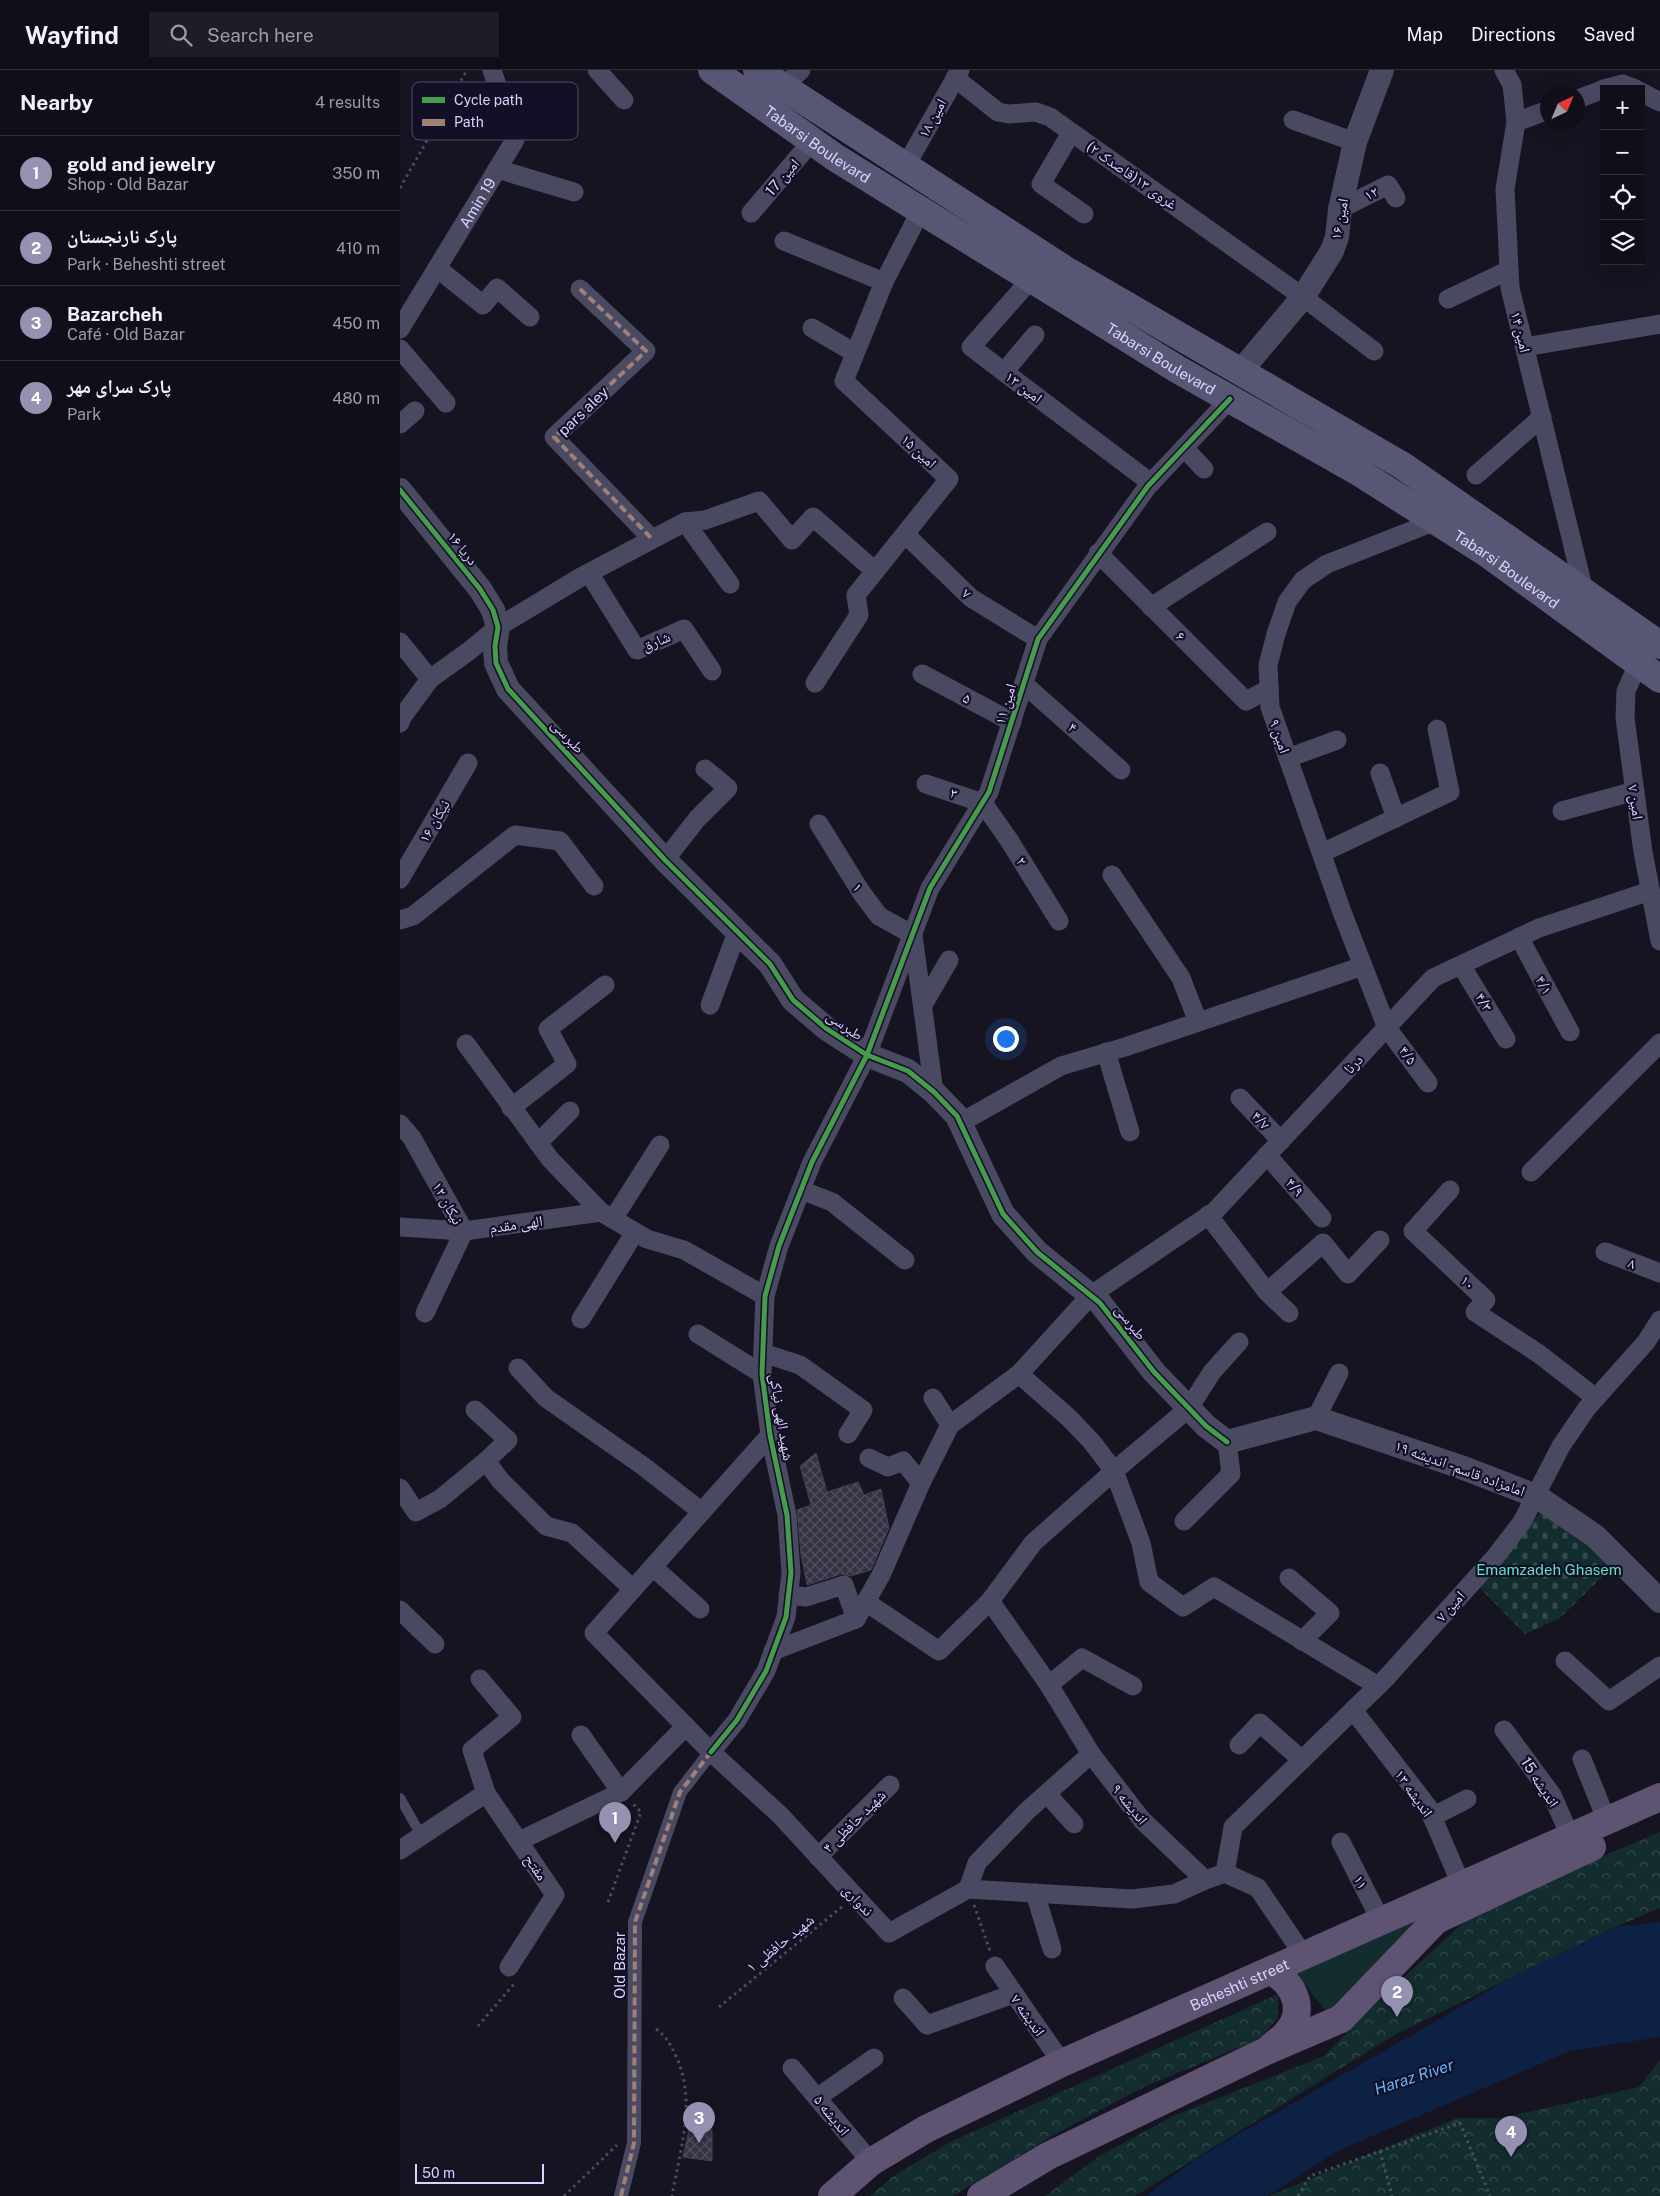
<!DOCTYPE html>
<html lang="en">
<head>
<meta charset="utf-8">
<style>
  body { margin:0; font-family:"Public Sans","Noto Naskh Arabic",sans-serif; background:#1e1d26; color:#f1f3f6 }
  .controls { position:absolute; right:15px; top:15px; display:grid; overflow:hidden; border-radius:0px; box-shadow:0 5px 20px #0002 }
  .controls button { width:45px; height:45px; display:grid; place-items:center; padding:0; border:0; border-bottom:1px solid #302f38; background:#100f19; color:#f1f3f6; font:25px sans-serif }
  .compass { position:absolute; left:1140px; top:15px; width:45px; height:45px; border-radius:50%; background:#100f19; box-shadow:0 5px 20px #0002; rotate:44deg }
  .scale { position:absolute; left:15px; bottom:12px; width:129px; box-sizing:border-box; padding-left:5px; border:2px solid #d9d4ff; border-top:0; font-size:14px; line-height:18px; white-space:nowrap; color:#d9d4ff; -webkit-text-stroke:4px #130f26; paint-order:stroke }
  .you { position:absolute; left:605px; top:968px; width:18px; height:18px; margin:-12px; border:4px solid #fff; border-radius:50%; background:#1a73e8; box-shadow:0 0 0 8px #1a73e833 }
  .badge { display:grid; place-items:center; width:32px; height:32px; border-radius:50%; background:#9591b1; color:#fff; font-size:16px; font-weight:700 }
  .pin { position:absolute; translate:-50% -41px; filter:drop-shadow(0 1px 2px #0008) }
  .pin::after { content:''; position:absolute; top:26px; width:18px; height:15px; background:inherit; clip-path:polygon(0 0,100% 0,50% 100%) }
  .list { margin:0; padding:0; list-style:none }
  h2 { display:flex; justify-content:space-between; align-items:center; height:65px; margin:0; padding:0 20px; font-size:21px }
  h2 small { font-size:16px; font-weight:400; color:#9c9ca2 }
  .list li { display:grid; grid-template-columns:32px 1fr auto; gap:15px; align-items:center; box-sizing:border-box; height:75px; padding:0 20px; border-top:1px solid #302f38 }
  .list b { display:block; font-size:19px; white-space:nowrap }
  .list p { margin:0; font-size:16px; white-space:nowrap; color:#9c9ca2 }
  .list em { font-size:16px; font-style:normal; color:#9c9ca2 }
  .icon { flex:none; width:28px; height:28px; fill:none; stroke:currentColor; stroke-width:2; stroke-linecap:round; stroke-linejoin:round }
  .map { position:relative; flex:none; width:1260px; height:2126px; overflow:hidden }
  header { display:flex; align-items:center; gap:30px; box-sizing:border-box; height:70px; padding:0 25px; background:#100f19; border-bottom:1px solid #302f38 }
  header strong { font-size:24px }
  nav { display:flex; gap:28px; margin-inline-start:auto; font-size:18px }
  .search { width:350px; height:45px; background:#1e1d26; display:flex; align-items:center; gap:12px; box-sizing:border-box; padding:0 18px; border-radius:0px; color:#9c9ca2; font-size:19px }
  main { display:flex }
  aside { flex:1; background:#100f19 }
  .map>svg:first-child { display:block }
  .grass { fill:#132c2d }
  .cemetery { fill:url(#cemetery-stones) }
  .park { fill:url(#park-crowns) }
  .water { fill:#0d2144 }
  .building { fill:url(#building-cross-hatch); stroke:#433f54 }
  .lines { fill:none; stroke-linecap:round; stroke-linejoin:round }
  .path { stroke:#44505f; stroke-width:3; stroke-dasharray:2.5 4; stroke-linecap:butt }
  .service { stroke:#4a4962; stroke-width:10 }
  .pedestrian { stroke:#4a4962; stroke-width:14 }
  .minor { stroke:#4a4962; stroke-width:19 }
  .tertiary { stroke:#4a4962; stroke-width:24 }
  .secondary { stroke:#575674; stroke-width:28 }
  .primary { stroke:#5e5373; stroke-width:28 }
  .quiet { stroke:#9e8076; stroke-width:4; stroke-dasharray:8 4; stroke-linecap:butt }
  .cycleway-casing { stroke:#130f26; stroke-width:8 }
  .cycleway { stroke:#469c4c; stroke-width:5 }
  .labels { text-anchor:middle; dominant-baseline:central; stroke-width:4.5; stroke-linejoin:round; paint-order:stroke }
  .street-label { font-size:15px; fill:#d9d4ff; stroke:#130f26 }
  .park-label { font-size:15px; fill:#5fe0c0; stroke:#130f26 }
  .water-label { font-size:16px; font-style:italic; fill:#62b6ff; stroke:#130f26 }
  .key { fill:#130f26; stroke:#4e4a67; stroke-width:1 }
  .key-label { font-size:14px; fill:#d9d4ff }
</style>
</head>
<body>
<header>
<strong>Wayfind</strong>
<div class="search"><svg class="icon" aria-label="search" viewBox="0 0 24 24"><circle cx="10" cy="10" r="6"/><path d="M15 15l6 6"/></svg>Search here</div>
<nav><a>Map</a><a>Directions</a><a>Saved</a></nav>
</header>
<main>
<aside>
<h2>Nearby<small>4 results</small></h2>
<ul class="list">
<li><span class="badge">1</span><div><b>gold and jewelry</b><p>Shop · Old Bazar</p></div><em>350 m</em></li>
<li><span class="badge">2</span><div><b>پارک نارنجستان</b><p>Park · Beheshti street</p></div><em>410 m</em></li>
<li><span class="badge">3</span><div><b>Bazarcheh</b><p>Café · Old Bazar</p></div><em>450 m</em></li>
<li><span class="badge">4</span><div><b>پارک سرای مهر</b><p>Park</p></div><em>480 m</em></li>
</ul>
</aside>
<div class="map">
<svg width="1260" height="2126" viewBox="0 0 1260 2126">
  <defs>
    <pattern id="cemetery-stones" width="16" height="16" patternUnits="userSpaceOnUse" patternTransform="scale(1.25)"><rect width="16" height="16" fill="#132c2d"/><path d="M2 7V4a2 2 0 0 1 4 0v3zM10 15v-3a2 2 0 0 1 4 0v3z" fill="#354a4c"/></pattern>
    <pattern id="park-crowns" width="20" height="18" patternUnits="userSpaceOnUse" patternTransform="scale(1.25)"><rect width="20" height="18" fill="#132c2d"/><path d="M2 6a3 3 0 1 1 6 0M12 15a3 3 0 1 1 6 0" fill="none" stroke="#354a4c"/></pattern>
    <pattern id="building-cross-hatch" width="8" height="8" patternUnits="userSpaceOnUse" patternTransform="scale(1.25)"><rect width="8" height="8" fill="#343243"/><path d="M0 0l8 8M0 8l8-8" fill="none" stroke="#514f5f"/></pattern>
  </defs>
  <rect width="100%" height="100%" fill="#161421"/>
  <polygon class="grass" points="1073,1820 931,1946 914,1927 907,1916 889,1901"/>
  <polygon class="cemetery" points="1143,1440 1190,1476 1210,1499 1160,1548 1125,1564 1077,1515"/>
  <g class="park">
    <polygon points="1260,1762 1260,1838 1215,1857 996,1964 735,2126 645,2126 698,2087 773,2046 924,1986 979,1930 1067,1849 1187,1793"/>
    <polygon points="878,1924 878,1948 858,1970 746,2016 661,2061 553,2126 470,2126 495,2105 550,2072"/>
    <polygon points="1260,1990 1260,2126 869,2126 1057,2048 1100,2048 1239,2017"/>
  </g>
  <polygon class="water" points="1260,1852 1260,1967 1170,1981 940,2080 867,2126 746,2126 799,2087 1118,1904 1215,1857"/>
  <g class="building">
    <polygon points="416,1383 427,1422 458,1412 464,1425 481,1419 489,1458 471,1500 451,1506 441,1504 407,1515 401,1484 397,1440 411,1435 400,1396"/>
    <polygon points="312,2059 312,2091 283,2087 289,2060"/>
  </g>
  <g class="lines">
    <g class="path">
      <polyline points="0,118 67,0"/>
      <polyline points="208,1832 241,1742 232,1733"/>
      <polyline points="574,1835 590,1881"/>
      <polyline points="319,1937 443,1836"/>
      <polyline points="78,1956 114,1914 113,1912"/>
      <path d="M256,1959C267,1967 270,1974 276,1986C297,2032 280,2079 272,2126"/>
      <polyline points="980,2081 992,2126"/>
      <polyline points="164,2126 217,2075"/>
      <polyline points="898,2126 910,2106 1060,2053 1090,2126"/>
    </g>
    <polyline class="service" points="0,1728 21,1765"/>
    <polyline class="pedestrian" points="221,2126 234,2073 235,1852 280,1722 311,1682"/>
    <g class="minor">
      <polyline points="197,0 224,30"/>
      <polyline points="1104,0 1112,15 1116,52 1105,119 1110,218 1184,521"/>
      <polyline points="555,8 598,42 609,44 636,42 650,47 903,227 974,281"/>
      <polyline points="383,17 401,0"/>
      <polyline points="1204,19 1223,14 1236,19"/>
      <polyline points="1241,22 1260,32"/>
      <polyline points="1178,29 1204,19"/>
      <polyline points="893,50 955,72"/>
      <polyline points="1116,52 1148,40"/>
      <polyline points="671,63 641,114 684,144"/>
      <polyline points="505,97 560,0"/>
      <polyline points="97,99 174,122"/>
      <polyline points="940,139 988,115 996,128"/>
      <polyline points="351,143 412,71"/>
      <polyline points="384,171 484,212"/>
      <polyline points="37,198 83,235 97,218 130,247"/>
      <polyline points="632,208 571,277 751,413"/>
      <polyline points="180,219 246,281 154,367 252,469"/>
      <polyline points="1048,229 1109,200"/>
      <polyline points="412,258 455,283"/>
      <path id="s1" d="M0,259L115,70L92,0"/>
      <polyline points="1125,277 1260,254"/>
      <polyline points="0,279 46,333"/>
      <polyline points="604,302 635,265"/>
      <polyline points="0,354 15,341"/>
      <polyline points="784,378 804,399"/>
      <polyline points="1076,405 1142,347"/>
      <polyline points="285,452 330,514"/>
      <polyline points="505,464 571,528 638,569"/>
      <polyline points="698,483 846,631 869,619"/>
      <polyline points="189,503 237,580 284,559 312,601"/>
      <polyline points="751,537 867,462"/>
      <polyline points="0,572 30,609"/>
      <polyline points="1238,594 1226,621 1225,648 1243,782 1260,871"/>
      <polyline points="522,604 612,652"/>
      <polyline points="415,613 459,545 456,525 549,409 444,311 484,212 521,140"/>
      <polyline points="624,614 721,700"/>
      <polyline points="0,653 2,647 30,609 69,581 98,557 181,507 285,452 305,450 359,431 392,470 413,447 475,501"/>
      <polyline points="888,688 937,670"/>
      <polyline points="980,703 996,748"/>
      <polyline points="526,714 583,733 609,770 659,851"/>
      <polyline points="1162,741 1235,721"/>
      <polyline points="419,754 461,822 479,846 513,865 534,1022"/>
      <polyline points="922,783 1050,722 1037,659"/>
      <polyline points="265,790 297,749 328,718 305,699"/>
      <polyline points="712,805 781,908 798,952"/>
      <polyline points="0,809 68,693"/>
      <polyline points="0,850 13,846 115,765 160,771 194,816"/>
      <polyline points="1119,867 1170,962"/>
      <polyline points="1061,895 1106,969"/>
      <polyline points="310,935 337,862"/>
      <polyline points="523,935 549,890"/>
      <polyline points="66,974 150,1089 201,1142 247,1169 284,1180 365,1226"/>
      <polyline points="706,982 730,1062"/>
      <polyline points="1028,1013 987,958 942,842 870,637 868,595 876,564 887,532 903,510 927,494 1036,451"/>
      <polyline points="840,1028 881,1071"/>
      <polyline points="111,1038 167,994 148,959 205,915"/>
      <polyline points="560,1053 661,996 725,977 963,896"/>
      <polyline points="0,1054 12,1068 64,1161 25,1243"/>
      <polyline points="138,1073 170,1041"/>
      <polyline points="867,1085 922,1148"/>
      <polyline points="1131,1102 1260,973"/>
      <polyline points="401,1120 432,1132 505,1190"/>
      <polyline points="1050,1120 1013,1161 1086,1230 1075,1242 1139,1284 1196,1328"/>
      <polyline points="808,1145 867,1222 923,1173 948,1204 980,1170"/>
      <polyline points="213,1149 260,1075"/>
      <polyline points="0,1157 64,1161 201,1142"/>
      <polyline points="1205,1182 1260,1203"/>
      <polyline points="867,1222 889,1243"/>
      <polyline points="181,1249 235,1162"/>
      <polyline points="298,1264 362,1304"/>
      <polyline points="363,1283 400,1295 463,1340 448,1364"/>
      <polyline points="118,1298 146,1328 243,1396 302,1442"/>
      <polyline points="619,1304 669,1348 692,1372 714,1401 741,1473 749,1512 783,1537 814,1517 978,1616"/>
      <polyline points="533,1328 550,1355"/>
      <polyline points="75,1340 108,1370 86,1391"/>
      <polyline points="916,1348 939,1303"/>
      <polyline points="370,1365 194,1563 311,1682 380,1745 489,1863 568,1819 732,1829 774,1824 805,1810"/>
      <polyline points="469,1388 488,1397 503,1391 521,1413"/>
      <polyline points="0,1418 16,1442 40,1429 86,1391 100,1410 146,1456 172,1463 233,1519"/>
      <polyline points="784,1451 831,1404 827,1372"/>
      <polyline points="253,1497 300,1539"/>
      <polyline points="889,1508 930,1543 902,1571"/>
      <polyline points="388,1525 406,1527 444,1515 456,1549"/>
      <polyline points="590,1531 649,1615 691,1684 742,1750 805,1810 825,1803 858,1818 904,1886"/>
      <polyline points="466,1532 539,1581 590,1531 633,1473 714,1401 789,1338 812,1302 839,1272"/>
      <polyline points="0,1540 35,1574"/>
      <polyline points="373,1581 456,1549 481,1505 521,1413 550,1355 619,1304 691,1225 815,1141 1033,908 1139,858 1250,821"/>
      <polyline points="1165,1591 1209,1631 1260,1596"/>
      <polyline points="80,1609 112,1647 72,1680 86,1723"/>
      <polyline points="649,1615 682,1588 733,1616"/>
      <polyline points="953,1640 1028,1737 1061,1814"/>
      <polyline points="1104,1660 1152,1725 1170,1766"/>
      <polyline points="181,1665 221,1722"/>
      <polyline points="839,1675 860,1653 902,1690"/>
      <polyline points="311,1682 337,1650 366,1601 386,1547 391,1503 387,1445 370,1365 362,1304 365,1226 379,1176 412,1092 467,985 530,818 589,722 638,569 748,416 830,329"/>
      <polyline points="1182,1689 1207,1751"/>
      <polyline points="647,1724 674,1754"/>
      <polyline points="1032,1747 1067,1729"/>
      <polyline points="119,1771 221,1722 286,1656"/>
      <polyline points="941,1772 981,1851"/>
      <polyline points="0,1780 86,1723 155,1825 109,1897"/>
      <polyline points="418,1787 490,1715"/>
      <polyline points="825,1803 833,1757 986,1608 1096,1486 1122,1452 1161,1376 1187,1338 1246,1272 1260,1250"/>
      <polyline points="568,1819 577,1793 627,1741 691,1684"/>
      <polyline points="635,1823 652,1879"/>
      <polyline points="595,1896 662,1993"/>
      <polyline points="503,1928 527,1955 613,1924"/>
      <polyline points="392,1998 471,2092"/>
      <polyline points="418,2027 474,1988"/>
    </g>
    <g class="tertiary">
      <polyline points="840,302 903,227 932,181 937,167 940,139 955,72 982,0"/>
      <polyline points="0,420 80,519 93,540 98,557 95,576 96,593 108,619 265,790 370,894 393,930 427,959 467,985 508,1001 534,1022 557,1046 603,1144 637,1182 700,1233 754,1302 806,1356 827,1372 916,1348 1061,1397 1136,1426 1195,1466 1260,1531"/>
    </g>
    <g class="secondary">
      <path id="s2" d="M312,0L436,88L777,299L957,401L1085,482L1260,609"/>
      <polyline points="357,0 664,199 1003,396 1260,575"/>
    </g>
    <g class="primary">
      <path d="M871,1977C876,1972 882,1969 886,1964C907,1941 895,1914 871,1901"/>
      <path id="s3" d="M432,2126L471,2092L526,2059L662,1993L1260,1727"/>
      <polyline points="581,2126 648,2086 866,1981 941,1949 1036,1850 1192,1777"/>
    </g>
    <g class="quiet">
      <polyline points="180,219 246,281 154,367 252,469"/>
      <polyline points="221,2126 234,2073 235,1852 280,1722 311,1682"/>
    </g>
    <defs>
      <g id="cycleway">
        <polyline points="0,420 80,519 93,540 98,557 95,576 96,593 108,619 265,790 370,894 393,930 427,959 467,985 508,1001 534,1022 557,1046 603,1144 637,1182 700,1233 754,1302 806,1356 827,1372"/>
        <polyline points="311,1682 337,1650 366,1601 386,1547 391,1503 387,1445 370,1365 362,1304 365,1226 379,1176 412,1092 467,985 530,818 589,722 638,569 748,416 830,329"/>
      </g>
    </defs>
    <use href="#cycleway" class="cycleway-casing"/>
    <use href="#cycleway" class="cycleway"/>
  </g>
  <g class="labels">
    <g class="street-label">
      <text transform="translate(532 48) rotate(-61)">امین ۱۸</text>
      <text stroke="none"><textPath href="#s2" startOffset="129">Tabarsi Boulevard</textPath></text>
      <text transform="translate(732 105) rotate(35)">غروی ۱۳(قاصدک ۲)</text>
      <text transform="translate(382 107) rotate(-49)">امین 17</text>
      <text transform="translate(971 123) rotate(-27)">۱۲</text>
      <text stroke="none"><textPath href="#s1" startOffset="148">Amin 19</textPath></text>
      <text transform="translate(939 149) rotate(-79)">امین ۱۶</text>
      <text transform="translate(1121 262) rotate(76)">امین ۱۴</text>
      <text stroke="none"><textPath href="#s2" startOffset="534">Tabarsi Boulevard</textPath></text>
      <text transform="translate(624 317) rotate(37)">امین ۱۳</text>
      <text transform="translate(183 341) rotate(-44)">pars aley</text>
      <text transform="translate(519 381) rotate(43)">امین ۱۵</text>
      <text transform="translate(63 478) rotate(51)">دریا ۱۶</text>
      <text stroke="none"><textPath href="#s2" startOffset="939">Tabarsi Boulevard</textPath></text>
      <text transform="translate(567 523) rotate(41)">۷</text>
      <text transform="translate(781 566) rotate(44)">۶</text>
      <text transform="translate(256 571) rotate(-22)">شارق</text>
      <text transform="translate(567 628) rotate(28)">۵</text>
      <text transform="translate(605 634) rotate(-73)">امین ۱۱</text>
      <text transform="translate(673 657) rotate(41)">۴</text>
      <text transform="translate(168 666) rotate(47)">طبرسی</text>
      <text transform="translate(880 666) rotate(71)">امین ۹</text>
      <text transform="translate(554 723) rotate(18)">۳</text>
      <text transform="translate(1236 732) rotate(82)">امین ۷</text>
      <text transform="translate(34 751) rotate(-60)">نیکان ۱۶</text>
      <text transform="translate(622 791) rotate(58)">۲</text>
      <text transform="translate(458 817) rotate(57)">۱</text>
      <text transform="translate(1144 915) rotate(62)">۴/۱</text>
      <text transform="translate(1084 932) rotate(59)">۴/۳</text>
      <text transform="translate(445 955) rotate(35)">طبرسی</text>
      <text transform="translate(1008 985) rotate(53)">۴/۵</text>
      <text transform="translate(953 994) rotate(-47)">درنا</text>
      <text transform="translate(861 1050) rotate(47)">۴/۷</text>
      <text transform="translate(895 1117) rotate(49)">۴/۹</text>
      <text transform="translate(48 1133) rotate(61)">نیکان ۱۲</text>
      <text transform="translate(116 1154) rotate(-8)">الهی مقدم</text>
      <text transform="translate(1232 1193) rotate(21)">۸</text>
      <text transform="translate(1068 1212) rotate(43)">۱۰</text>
      <text transform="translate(731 1252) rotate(52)">طبرسی</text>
      <text transform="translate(382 1347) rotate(81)">شهید الهی نیاکی</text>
      <text transform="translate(1060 1398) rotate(20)">امامزاده قاسم - اندیشه ۱۹</text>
      <text transform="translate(1050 1536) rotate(-48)">امین ۷</text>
      <text transform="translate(1140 1712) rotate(57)">اندیشه 15</text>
      <text transform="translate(1014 1723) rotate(55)">اندیشه ۱۳</text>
      <text transform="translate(730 1734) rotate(51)">اندیشه ۹</text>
      <text transform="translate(454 1751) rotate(-45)">شهید حافظی ۴</text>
      <text transform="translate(136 1797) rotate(56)">مفتح</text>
      <text transform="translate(961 1812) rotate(63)">۱۱</text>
      <text transform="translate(458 1830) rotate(47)">ندواری</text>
      <text transform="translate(380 1873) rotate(-39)">شهید حافظی ۱</text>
      <text transform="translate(219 1895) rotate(-90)">Old Bazar</text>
      <text stroke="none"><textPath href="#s3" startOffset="461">Beheshti street</textPath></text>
      <text transform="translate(628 1945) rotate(55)">اندیشه ۷</text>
      <text transform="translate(432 2045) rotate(51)">اندیشه ۵</text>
    </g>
    <g class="park-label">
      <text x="1149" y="1499">Emamzadeh Ghasem</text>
    </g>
    <g class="water-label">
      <text transform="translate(1014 2007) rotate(-18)">Haraz River</text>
    </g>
  </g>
  <rect x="12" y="12" width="166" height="58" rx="8" class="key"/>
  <rect x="22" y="27" width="23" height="6" fill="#469c4c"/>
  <rect x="22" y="49" width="23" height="7" fill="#9e8076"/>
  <g class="key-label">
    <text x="54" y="35">Cycle path</text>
    <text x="54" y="57">Path</text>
  </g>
</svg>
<div class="controls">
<button>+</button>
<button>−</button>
<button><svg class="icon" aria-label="locate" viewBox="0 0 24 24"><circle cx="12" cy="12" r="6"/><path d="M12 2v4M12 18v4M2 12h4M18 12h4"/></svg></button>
<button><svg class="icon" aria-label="layers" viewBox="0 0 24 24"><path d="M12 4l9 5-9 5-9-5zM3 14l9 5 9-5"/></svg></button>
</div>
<svg class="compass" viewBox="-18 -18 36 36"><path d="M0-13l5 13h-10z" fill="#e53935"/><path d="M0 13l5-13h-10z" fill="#9c9ca2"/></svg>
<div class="scale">50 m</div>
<div class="you"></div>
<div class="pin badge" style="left:215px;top:1773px">1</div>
<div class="pin badge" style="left:997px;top:1947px">2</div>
<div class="pin badge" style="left:299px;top:2073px">3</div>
<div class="pin badge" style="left:1111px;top:2087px">4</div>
</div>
</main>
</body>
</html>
